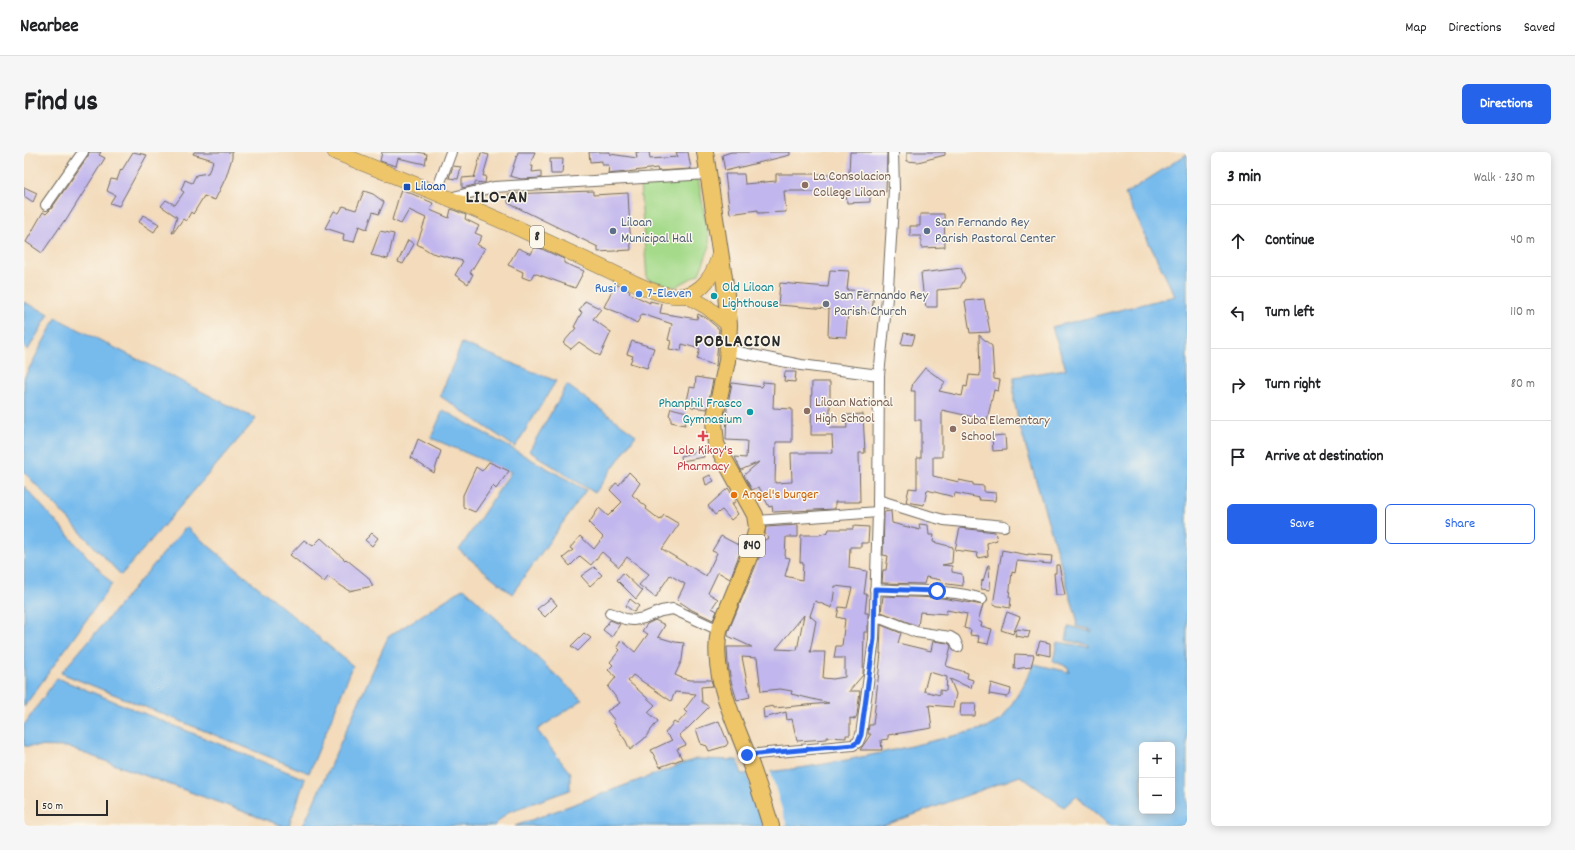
<!DOCTYPE html>
<html lang="en">
<head>
<meta charset="utf-8">
<style>
  body { margin:0; font-family:Dekko,sans-serif; background:#f6f6f6; color:#202124 }
  .controls { position:absolute; right:12px; bottom:12px; display:grid; overflow:hidden; border-radius:6px; box-shadow:0 2px 10px #0003 }
  .controls button { width:36px; height:36px; display:grid; place-items:center; padding:0; border:0; border-bottom:1px solid #e0e0e0; background:#fff; color:#202124; font:20px sans-serif }
  .scale { position:absolute; left:12px; bottom:10px; width:72px; box-sizing:border-box; padding-left:4px; border:2px solid #2b2b2b; border-top:0; font-size:11px; line-height:14px; white-space:nowrap; color:#2b2b2b; -webkit-text-stroke:3px #fbf7ec; paint-order:stroke }
  .stop { position:absolute; width:12px; height:12px; margin:-9px; border:3px solid #2563eb; border-radius:50%; background:#fff }
  .stop.end { background:#2563eb; border-color:#fff; box-shadow:0 1px 4px #0008 }
  .list { margin:0; padding:0; list-style:none }
  h2 { display:flex; justify-content:space-between; align-items:center; height:52px; margin:0; padding:0 16px; font-size:17px }
  h2 small { font-size:13px; font-weight:400; color:#757577 }
  .list li { display:grid; grid-template-columns:26px 1fr auto; gap:12px; align-items:center; box-sizing:border-box; height:72px; padding:0 16px; border-top:1px solid #e0e0e0 }
  .list b { display:block; font-size:15px; white-space:nowrap }
  .list em { font-size:13px; font-style:normal; color:#757577 }
  .actions { display:flex; gap:8px; padding:12px 16px }
  .actions a { flex:1; padding:9px 0; border:1px solid #2563eb; border-radius:6px; text-align:center; font-size:14px; color:#2563eb }
  .actions .main { background:#2563eb; color:#fff }
  .icon { flex:none; width:22px; height:22px; fill:none; stroke:currentColor; stroke-width:2; stroke-linecap:round; stroke-linejoin:round }
  .map { position:relative; flex:none; width:1163px; height:674px; overflow:hidden; border-radius:6px }
  header { display:flex; align-items:center; gap:24px; box-sizing:border-box; height:56px; padding:0 20px; background:#fff; border-bottom:1px solid #e0e0e0 }
  header strong { font-size:19px }
  nav { display:flex; gap:22px; margin-inline-start:auto; font-size:14px }
  .intro { display:flex; align-items:center; justify-content:space-between; box-sizing:border-box; height:96px; padding:0 24px }
  h1 { margin:0; font-size:28px }
  .button { padding:10px 18px; border-radius:6px; background:#2563eb; color:#fff; font-size:14px; font-weight:700 }
  main { display:flex; gap:24px; padding:0 24px }
  aside { flex:1; background:#fff; border-radius:6px; box-shadow:0 2px 10px #0003 }
  .map>svg:first-child { display:block }
  .green { fill:#a4da8a; stroke:#68825a }
  .water { fill:#77bbed; stroke:#51738c; fill-rule:evenodd }
  .pier { fill:#f3dbbb }
  .building { fill:#c1b6ed; fill-rule:evenodd }
  .lines { fill:none; stroke-linecap:round; stroke-linejoin:round }
  .minor-casing { stroke:#71695d; stroke-width:12 }
  .primary-casing { stroke:#71695d; stroke-width:16 }
  .trunk-casing { stroke:#71695d; stroke-width:18 }
  .minor { stroke:#fff; stroke-width:10 }
  .primary { stroke:#eec569; stroke-width:15 }
  .trunk { stroke:#eec569; stroke-width:16 }
  .route { stroke:#2563eb; stroke-width:5 }
  .education-dot { fill:#8d6e63; stroke:#fbf7ec; stroke-width:1.5 }
  .transit-dot { fill:#1a4fb4; stroke:#fbf7ec; stroke-width:1.5 }
  .service-dot { fill:#5c6f8a; stroke:#fbf7ec; stroke-width:1.5 }
  .shop-dot { fill:#3f7fe0; stroke:#fbf7ec; stroke-width:1.5 }
  .culture-dot { fill:#0f9aa8; stroke:#fbf7ec; stroke-width:1.5 }
  .worship-dot { fill:#6b7280; stroke:#fbf7ec; stroke-width:1.5 }
  .health-dot { fill:#e0444e; stroke:#fbf7ec; stroke-width:1.5 }
  .food-dot { fill:#e8710a; stroke:#fbf7ec; stroke-width:1.5 }
  .labels { text-anchor:middle; dominant-baseline:central; stroke-width:3; stroke-linejoin:round; paint-order:stroke }
  .shield { fill:#fbf7ec; stroke:#696865; stroke-width:1 }
  .shield-label { font-size:13px; font-weight:bold; fill:#2b2b2b }
  .education-label { font-size:14px; fill:#785e54; stroke:#fbf7ec; text-anchor:start }
  .transit-label { font-size:14px; fill:#164399; stroke:#fbf7ec; text-anchor:start }
  .service-label { font-size:14px; fill:#4e5e75; stroke:#fbf7ec; text-anchor:start }
  .culture-label { font-size:14px; fill:#0d838f; stroke:#fbf7ec; text-anchor:start }
  .shop-label { font-size:14px; fill:#366cbe; stroke:#fbf7ec; text-anchor:end }
  .worship-label { font-size:14px; fill:#5b616d; stroke:#fbf7ec; text-anchor:start }
  .health-label { font-size:14px; fill:#be3a42; stroke:#fbf7ec }
  .food-label { font-size:14px; fill:#c56008; stroke:#fbf7ec; text-anchor:start }
  .district-label { font-size:18px; font-weight:bold; letter-spacing:1px; fill:#2b2b2b; stroke:#fbf7ec }
</style>
</head>
<body>
<header>
<strong>Nearbee</strong>
<nav><a>Map</a><a>Directions</a><a>Saved</a></nav>
</header>
<div class="intro"><h1>Find us</h1><a class="button">Directions</a></div>
<main>
<div class="map">
<svg width="1163" height="674" viewBox="0 0 1163 674">
  <rect width="100%" height="100%" fill="#fbf7ec"/>
  <filter id="ink" filterUnits="userSpaceOnUse"><feTurbulence type="fractalNoise" baseFrequency=".025" numOctaves="2"/><feDisplacementMap in="SourceGraphic" scale="8" xChannelSelector="R" yChannelSelector="G"/><feConvolveMatrix kernelMatrix="1 2 1 2 8 2 1 2 1" color-interpolation-filters="sRGB"/></filter>
  <filter id="wash" filterUnits="userSpaceOnUse"><feTurbulence type="fractalNoise" baseFrequency=".012" numOctaves="4" result="noise"/><feDisplacementMap in="SourceGraphic" scale="16" xChannelSelector="R" yChannelSelector="G"/><feGaussianBlur stdDeviation="0.9" result="paint"/><feColorMatrix in="noise" values="0 0 0 0 0 0 0 0 0 0 0 0 0 0 0 0 0 1.4 0 .05"/><feComposite in="paint" operator="in"/></filter>
  <g filter="url(#wash)">
    <rect width="100%" height="100%" fill="#f3dbbb"/>
    <polygon class="green" points="674,26 686,94 675,122 651,135 623,127 616,31"/>
    <g class="water">
      <path d="M1163,2V674H1086L1052,644L1040,655L996,624L859,674H491L672,607L713,608L718,622C801,617 882,595 962,576L978,567L998,536L1010,512L1045,520L1044,515L1029,509L1033,490L1065,495V493L1042,488L1045,474L1067,480L1068,478L1052,474L1053,467L996,275L990,249V225L1042,217L1028,175L1151,144L1101,42ZM1118,593H1148V659H1118Z"/>
      <polygon points="0,150 25,162 4,198 0,195"/>
      <polygon points="32,166 232,267 97,423 0,320 0,226"/>
      <polygon points="438,191 532,229 491,295 416,244"/>
      <polygon points="543,233 612,283 571,341 505,299"/>
      <polygon points="419,258 562,338 488,442 435,398 487,320 407,286"/>
      <polygon points="0,334 88,432 0,555"/>
      <polygon points="162,375 329,514 285,621 37,521"/>
      <polygon points="440,436 558,548 513,578 546,621 546,638 484,660 470,674 279,674 364,485"/>
      <polygon points="33,526 281,627 265,674 259,674 43,595 0,594 0,573"/>
    </g>
    <polygon class="pier" points="746,618 763,674 740,674 723,620"/>
    <g id="blocks">
      <g class="building">
        <polygon points="65,0 77,0 75,3 81,6 41,70 40,69 18,101 2,90 19,60 22,62 27,57 64,4"/>
        <polygon points="109,0 123,3 95,54 86,51 91,43 83,39 87,27 93,28 97,17 98,18"/>
        <polygon points="170,0 208,0 208,6 202,25 191,48 180,44 169,62 167,60 162,69 159,67 149,81 148,81 153,65 137,54 142,48 151,53 160,40 157,38 161,28 168,31 172,23 184,21 189,10 188,10 189,8 169,2"/>
        <polygon points="358,0 393,0 403,2 401,12 374,6 372,14 356,9"/>
        <polygon points="494,0 511,0 506,14 509,14 508,20 517,19 517,26 497,27 486,24"/>
        <polygon points="565,0 586,0 586,2 613,6 612,0 625,0 626,7 654,5 652,0 664,0 667,17 634,19 633,16 603,20 584,22 585,13 578,13 578,9 566,10"/>
        <polygon points="707,0 766,0 766,3 701,19 698,3"/>
        <polygon points="826,0 863,0 862,40 846,40 846,50 823,51 822,40 781,40 781,39 760,39 762,60 734,61 734,58 706,62 701,22 720,22 721,32 752,29 752,22 825,22"/>
        <polygon points="883,0 921,0 921,3 894,10 883,9"/>
        <polygon points="457,1 465,3 459,24 462,24 461,31 451,30 451,33 438,36 438,26 450,25 450,26"/>
        <polygon points="526,7 539,7 538,22 527,22"/>
        <polygon points="429,14 437,15 434,27 425,26"/>
        <polygon points="0,35 13,41 9,50 0,44"/>
        <polygon points="377,37 409,51 406,58 425,66 427,57 442,63 441,67 455,74 451,81 458,84 453,93 461,96 446,121 449,122 444,132 431,123 439,109 408,101 393,92 402,66 385,58 377,72 368,68"/>
        <polygon points="340,39 349,42 360,50 355,62 349,60 343,77 335,74 330,90 319,88 320,82 301,76 310,59 315,61 319,54 332,58"/>
        <polygon points="569,39 569,43 604,41 607,98 574,100 574,95 484,51 484,42"/>
        <polygon points="896,62 920,62 921,95 897,96 897,84 886,84 886,74 896,74"/>
        <polygon points="119,63 135,72 130,80 115,70"/>
        <polygon points="356,79 370,82 364,107 347,103"/>
        <polygon points="384,88 390,92 379,112 374,110"/>
        <polygon points="511,94 540,107 540,111 560,119 551,136 510,121 506,128 498,125 499,120 484,113 494,96 507,102"/>
        <polygon points="937,116 941,126 936,136 913,138 913,155 902,155 899,140 897,121"/>
        <polygon points="806,118 825,119 823,138 850,139 848,161 824,159 822,185 804,184 805,157 754,153 756,131 804,135"/>
        <polygon points="591,132 606,139 605,141 626,151 626,149 638,152 636,161 673,167 674,162 682,166 695,177 692,214 673,207 676,197 658,192 657,199 645,197 647,189 644,188 648,172 618,162 613,171 598,163 598,162 580,155"/>
        <polygon points="960,147 966,180 946,181 941,149"/>
        <polygon points="561,149 577,157 569,167 587,180 576,204 555,190 547,197 539,191 552,176 550,175 558,160 555,159"/>
        <polygon points="880,181 891,183 888,193 877,192"/>
        <polygon points="955,183 968,194 970,227 976,228 974,239 970,238 963,268 918,258 918,305 909,305 909,324 935,330 935,328 949,331 949,333 960,334 960,340 972,341 971,349 955,348 956,346 931,341 930,345 903,338 900,353 882,350 885,336 893,337 893,306 897,306 897,268 891,268 891,239 887,239 889,231 901,216 921,230 915,239 938,244 940,234 943,235 945,223 956,224"/>
        <polygon points="608,189 630,196 623,216 606,211 609,204 603,202"/>
        <polygon points="761,220 772,220 771,230 760,229"/>
        <polygon points="672,225 689,228 683,257 668,255 663,249 666,235 671,236"/>
        <polygon points="739,230 750,231 749,256 768,257 768,290 752,290 751,331 768,330 767,301 809,301 808,283 787,283 788,230 806,230 806,276 823,276 822,263 839,262 841,301 835,301 836,350 811,350 811,357 749,360 748,354 745,355 735,335 728,338 720,323 735,310 717,318 711,305 722,306 723,289 702,288 703,256 708,231 738,235"/>
        <polygon points="647,256 663,260 661,273 647,270 647,265 645,263"/>
        <polygon points="981,283 982,298 969,299 968,284"/>
        <polygon points="394,287 417,299 410,321 387,306"/>
        <polygon points="678,298 680,305 658,309 657,304"/>
        <polygon points="465,310 485,319 472,337 469,334 451,360 439,355 439,343 452,315 458,319"/>
        <polygon points="605,320 616,331 608,343 623,355 622,357 636,368 640,363 655,372 638,397 682,424 693,401 688,399 697,384 718,395 706,427 694,420 684,441 694,447 688,456 693,459 689,468 668,458 653,448 661,432 646,423 634,441 632,446 615,433 625,422 603,405 595,415 578,400 567,413 556,404 546,414 539,406 549,398 546,396 556,384 570,397 579,385 565,371 575,356 584,364 598,350 586,338 592,331 595,333"/>
        <polygon points="686,323 690,329 682,333 680,326"/>
        <polygon points="704,336 711,347 711,350 708,352 714,362 707,368 698,358 691,363 684,354"/>
        <polygon points="867,359 868,371 896,378 895,372 904,373 905,383 910,383 909,390 929,395 928,411 918,413 928,414 928,420 938,422 939,434 916,431 917,428 902,425 900,432 858,431 859,418 862,418 864,404 859,403 860,360"/>
        <path d="M774,373V385H762L761,405L766,406L761,424L778,428L779,411L776,410L777,383H795L804,380L805,377H829V374L845,375L844,391H837V395H826L825,416L843,419L840,442H843L841,461H844V480H840L839,523L825,539H836L833,563L831,567L826,566V583H822V586L803,585V587L773,589L768,567L763,568L762,560L740,566L739,556L749,554L750,556L805,551L767,542L768,539L756,537L737,539L733,506L718,505L726,545L713,548L707,529L704,512L703,495H728L704,484V480L735,406L739,389L744,386L741,381L742,375ZM811,434L828,436L823,456L815,455L813,465L821,467L818,494H812L810,506H821V525L809,527L799,526L801,500H786L792,469L786,464L791,449L808,456ZM780,463L773,498L752,497Z"/>
        <polygon points="936,376 971,380 973,388 963,391 964,404 954,406 953,401 931,398"/>
        <polygon points="348,381 354,386 348,394 341,388"/>
        <polygon points="297,386 321,408 322,407 344,425 349,434 325,439 304,425 300,430 266,403 280,388 289,394"/>
        <polygon points="978,398 1004,403 1004,402 1028,404 1027,412 993,409 991,421 988,420 985,445 987,446 986,456 969,453"/>
        <polygon points="964,413 965,413 966,438 957,437 958,428 959,429"/>
        <polygon points="1032,413 1035,413 1041,443 1032,443 1030,421 1032,421"/>
        <polygon points="570,415 578,423 566,434 557,424"/>
        <polygon points="599,421 618,439 612,447 593,428"/>
        <polygon points="859,444 918,446 959,453 954,469 958,471 957,474 968,477 964,492 954,490 955,484 946,483 947,478 940,476 943,462 923,458 922,462 896,460 894,474 857,460"/>
        <polygon points="527,446 533,453 521,465 513,457"/>
        <polygon points="606,447 615,454 610,460 602,454"/>
        <polygon points="983,460 996,465 989,482 977,478"/>
        <polygon points="586,468 596,472 588,485 579,478"/>
        <polygon points="631,468 641,473 634,485 651,490 660,491 658,508 651,523 660,527 666,528 687,528 689,534 677,535 678,550 685,555 664,576 655,583 662,593 653,597 658,607 636,615 627,598 648,588 641,581 650,570 653,572 663,561 660,558 672,542 651,540 647,549 609,523 604,529 631,553 624,560 634,569 620,587 606,598 602,589 589,570 591,569 583,559 596,551 584,535 592,525 584,518 589,513 586,510 596,498 593,495 597,488 611,500 624,482 618,479 623,472"/>
        <path d="M857,473L877,481L874,491L907,499L909,489L924,491L927,494L922,514L944,521L943,526L949,528L947,536L926,527L932,542L929,555L905,553L908,576L864,583V587L857,588L858,598H836L847,582H844L845,573H849L857,501L856,502ZM905,520L923,525L922,539L916,538V543L900,539Z"/>
        <polygon points="993,477 1006,479 1004,486 991,484"/>
        <polygon points="560,481 567,486 554,499 547,494"/>
        <polygon points="1016,489 1026,491 1026,504 1012,501"/>
        <polygon points="991,502 1010,503 1007,515 990,517"/>
        <polygon points="967,531 987,537 986,543 983,545 965,542"/>
        <polygon points="937,551 952,551 951,564 936,564"/>
        <polygon points="695,569 704,591 702,594 685,599 683,594 677,592 672,577"/>
      </g>
    </g>
  </g>
  <g filter="url(#ink)">
    <use href="#blocks" fill-opacity="0" stroke="#71695d" stroke-width="1"/>
    <g class="lines">
      <defs>
        <g id="minor">
          <polyline points="412,41 427,0"/>
          <polyline points="425,46 470,35 684,22"/>
          <polyline points="22,53 59,0"/>
          <polyline points="704,198 777,213 855,223"/>
          <polyline points="854,348 905,364 920,368 980,374"/>
          <polyline points="732,369 854,360"/>
          <path d="M851,437C887,440 924,436 958,447"/>
          <polyline points="586,461 601,467 609,468 620,466 637,459 649,457 695,478"/>
          <polyline points="850,466 859,467 892,480 926,485 931,488 934,495"/>
          <polyline points="723,603 829,593 834,590 837,583 850,487 854,360 855,223 864,136 870,37 869,0"/>
        </g>
        <g id="primary">
          <path d="M311,0C370,24 429,47 487,73C520,88 553,104 586,119C605,128 632,144 654,144C678,144 692,120 696,99"/>
          <polyline points="662,143 683,155 705,173"/>
        </g>
        <path id="trunk" d="M681,0L701,132L705,173L703,209L690,269L692,292L731,363L733,376L726,402L695,478C686,526 713,572 728,616C735,635 741,655 747,674"/>
      </defs>
      <use href="#minor" class="minor-casing"/>
      <use href="#primary" class="primary-casing"/>
      <use href="#trunk" class="trunk-casing"/>
      <use href="#minor" class="minor"/>
      <use href="#primary" class="primary"/>
      <use href="#trunk" class="trunk"/>
    </g>
  </g>
  <g class="lines" filter="url(#ink)">
    <polyline class="route" points="723,603 829,593 834,590 837,583 850,487 851,437 913,439"/>
  </g>
  <g class="education-dot">
    <circle cx="781" cy="33" r="4"/>
    <circle cx="783" cy="259" r="4"/>
    <circle cx="929" cy="277" r="4"/>
  </g>
  <rect class="transit-dot" x="379" y="31" width="8" height="8" rx="2"/>
  <g class="service-dot">
    <circle cx="589" cy="79" r="4"/>
    <circle cx="903" cy="79" r="4"/>
  </g>
  <g class="shop-dot">
    <circle cx="600" cy="137" r="4"/>
    <circle cx="615" cy="142" r="4"/>
  </g>
  <g class="culture-dot">
    <circle cx="690" cy="144" r="4"/>
    <circle cx="726" cy="260" r="4"/>
  </g>
  <circle class="worship-dot" cx="802" cy="152" r="4"/>
  <path class="health-dot" d="M677 278h4v4h4v4h-4v4h-4v-4h-4v-4h4z"/>
  <circle class="food-dot" cx="710" cy="343" r="4"/>
  <g class="labels">
    <g class="shield">
      <rect x="506" y="74" width="14" height="22" rx="3"/>
      <rect x="715" y="383" width="26" height="22" rx="3"/>
    </g>
    <g class="shield-label">
      <text x="513" y="85">8</text>
      <text x="728" y="394">840</text>
    </g>
    <g class="education-label">
      <text x="789" y="25">La Consolacion<tspan x="789" dy="16">College Liloan</tspan></text>
      <text x="791" y="251">Liloan National<tspan x="791" dy="16">High School</tspan></text>
      <text x="937" y="269">Suba Elementary<tspan x="937" dy="16">School</tspan></text>
    </g>
    <g class="transit-label">
      <text x="391" y="35">Liloan</text>
    </g>
    <g class="service-label">
      <text x="597" y="71">Liloan<tspan x="597" dy="16">Municipal Hall</tspan></text>
      <text x="911" y="71">San Fernando Rey<tspan x="911" dy="16">Parish Pastoral Center</tspan></text>
    </g>
    <g class="culture-label">
      <text x="698" y="136">Old Liloan<tspan x="698" dy="16">Lighthouse</tspan></text>
      <text x="718" y="252" text-anchor="end">Phanphil Frasco<tspan x="718" dy="16">Gymnasium</tspan></text>
    </g>
    <g class="shop-label">
      <text x="592" y="137">Rusi</text>
      <text x="623" y="142" text-anchor="start">7-Eleven</text>
    </g>
    <g class="worship-label">
      <text x="810" y="144">San Fernando Rey<tspan x="810" dy="16">Parish Church</tspan></text>
    </g>
    <g class="health-label">
      <text x="679" y="299">Lolo Kikoy's<tspan x="679" dy="16">Pharmacy</tspan></text>
    </g>
    <g class="food-label">
      <text x="718" y="343">Angel's burger</text>
    </g>
    <g class="district-label">
      <text x="473" y="46">LILO-AN</text>
      <text x="714" y="190">POBLACION</text>
    </g>
  </g>
</svg>
<div class="controls">
<button>+</button>
<button>−</button>
</div>
<div class="scale">50 m</div>
<div class="stop" style="left:913px;top:439px"></div>
<div class="stop end" style="left:723px;top:603px"></div>
</div>
<aside>
<h2>3 min<small>Walk · 230 m</small></h2>
<ul class="list">
<li><svg class="icon" aria-label="ahead" viewBox="0 0 24 24"><path d="M12 20V5M6 11l6-6 6 6"/></svg><div><b>Continue</b></div><em>40 m</em></li>
<li><svg class="icon" aria-label="left" viewBox="0 0 24 24"><path d="M17 20v-9H6M10 6l-5 5 5 5"/></svg><div><b>Turn left</b></div><em>110 m</em></li>
<li><svg class="icon" aria-label="right" viewBox="0 0 24 24"><path d="M7 20v-9h11M14 6l5 5-5 5"/></svg><div><b>Turn right</b></div><em>80 m</em></li>
<li><svg class="icon" aria-label="arrive" viewBox="0 0 24 24"><path d="M6 21V4h12l-3 4 3 4H6"/></svg><div><b>Arrive at destination</b></div></li>
</ul>
<div class="actions"><a class="main">Save</a><a>Share</a></div>
</aside>
</main>
</body>
</html>
